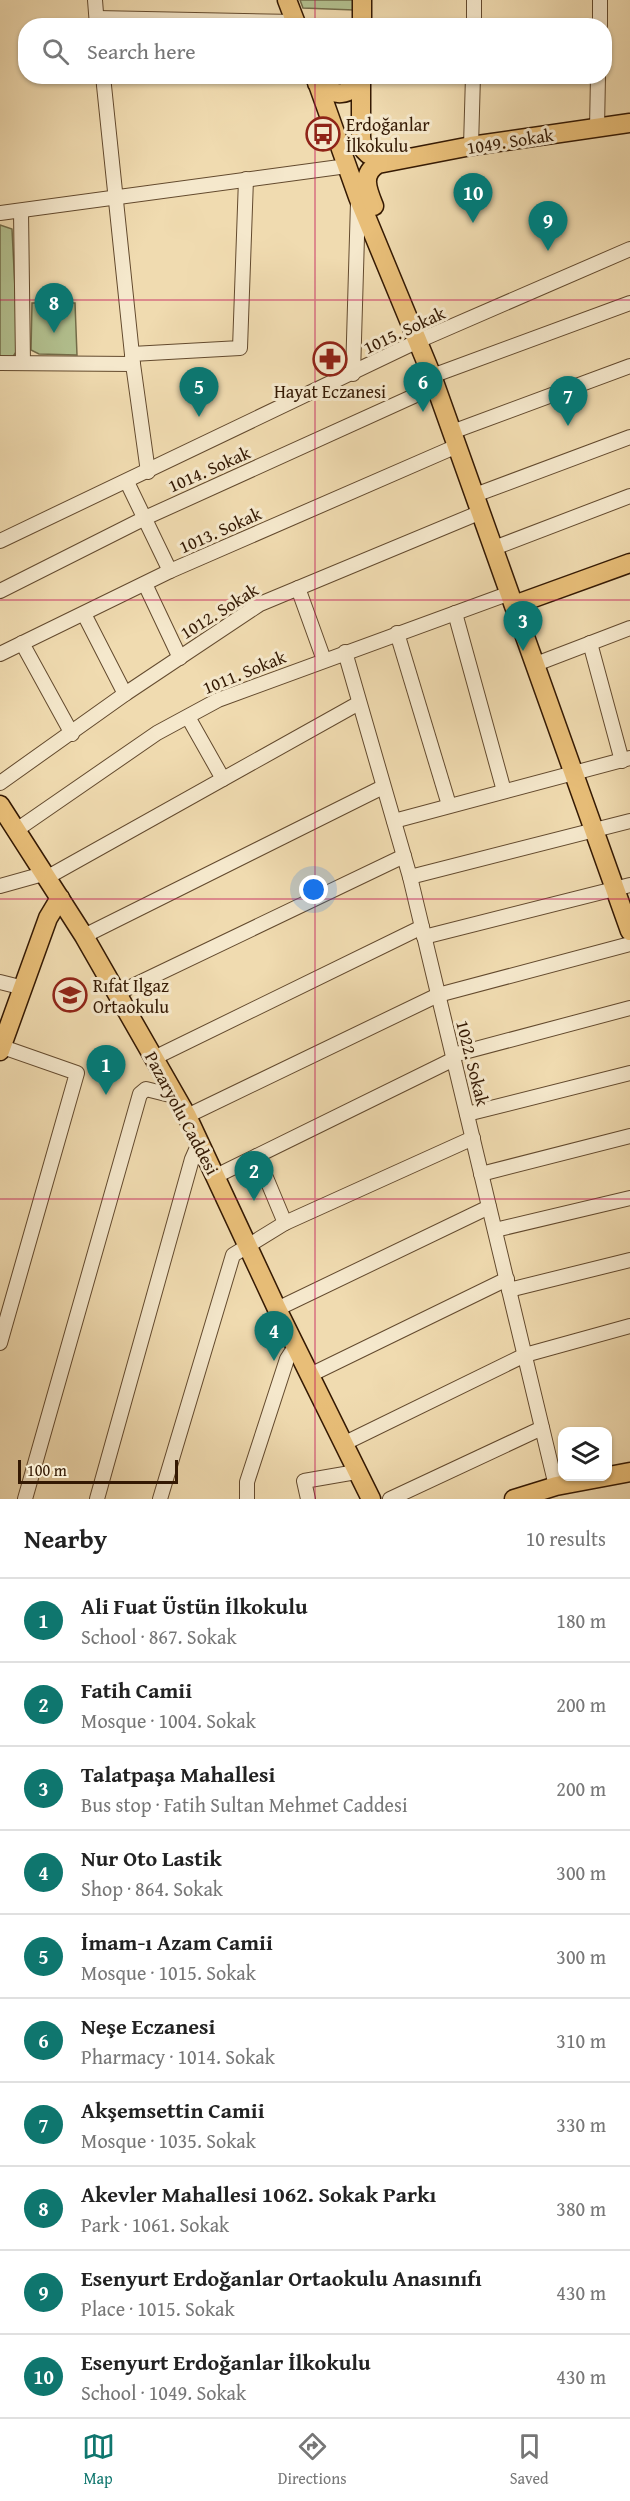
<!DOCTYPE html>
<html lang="en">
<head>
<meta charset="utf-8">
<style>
  body { margin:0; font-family:"Gentium Book Plus",serif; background:#f6f6f6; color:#222 }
  .controls { position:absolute; right:18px; bottom:18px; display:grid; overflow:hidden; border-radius:12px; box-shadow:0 2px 4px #0004 }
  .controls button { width:54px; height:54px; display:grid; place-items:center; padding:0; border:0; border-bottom:2px solid #e0e0e0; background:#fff; color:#222; font:30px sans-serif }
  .scale { position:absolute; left:18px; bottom:15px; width:160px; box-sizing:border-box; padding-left:6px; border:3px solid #341903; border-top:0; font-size:16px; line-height:21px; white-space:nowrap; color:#341903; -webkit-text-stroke:4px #f5e8cc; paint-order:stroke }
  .you { position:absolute; left:314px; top:890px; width:21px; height:21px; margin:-15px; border:4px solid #fff; border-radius:50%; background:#1a73e8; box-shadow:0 0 0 9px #1a73e833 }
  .badge { display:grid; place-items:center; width:39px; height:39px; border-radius:50%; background:#0f766e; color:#fff; font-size:20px; font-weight:700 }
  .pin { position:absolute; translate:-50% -50px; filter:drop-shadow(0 2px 3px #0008) }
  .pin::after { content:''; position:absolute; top:32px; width:21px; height:18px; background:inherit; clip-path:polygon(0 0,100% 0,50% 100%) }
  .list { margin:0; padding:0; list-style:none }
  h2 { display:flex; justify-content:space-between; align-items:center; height:78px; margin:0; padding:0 24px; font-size:26px }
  h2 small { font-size:20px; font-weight:400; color:#767676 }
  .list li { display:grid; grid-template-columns:39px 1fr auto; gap:18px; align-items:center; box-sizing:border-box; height:84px; padding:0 24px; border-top:2px solid #e0e0e0 }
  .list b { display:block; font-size:22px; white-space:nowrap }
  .list p { margin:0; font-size:20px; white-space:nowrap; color:#767676 }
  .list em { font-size:20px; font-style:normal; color:#767676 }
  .icon { flex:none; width:33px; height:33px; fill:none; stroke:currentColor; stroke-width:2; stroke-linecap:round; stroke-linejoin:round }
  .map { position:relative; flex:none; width:630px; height:1499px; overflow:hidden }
  .search { position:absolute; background:#fff; box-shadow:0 2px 4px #0004; left:18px; right:18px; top:18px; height:66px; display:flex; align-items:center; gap:15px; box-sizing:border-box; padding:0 21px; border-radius:24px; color:#767676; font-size:22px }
  .sheet { height:918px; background:#fff }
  nav { display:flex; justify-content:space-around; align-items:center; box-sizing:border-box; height:84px; border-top:2px solid #e0e0e0; background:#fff; font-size:16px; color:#767676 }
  nav a { display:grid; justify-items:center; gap:3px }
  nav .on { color:#0f766e }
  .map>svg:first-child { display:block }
  .green { fill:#b3c190; stroke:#746d4a; stroke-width:1.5 }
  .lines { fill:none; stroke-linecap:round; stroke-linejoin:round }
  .minor-casing { stroke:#634a2e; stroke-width:16 }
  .major-casing { stroke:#341903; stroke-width:21 }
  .minor { stroke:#f5e8cc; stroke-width:14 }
  .major { stroke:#e8be78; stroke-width:18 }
  .grid { fill:none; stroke:#c2185b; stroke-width:1.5; stroke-opacity:0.55 }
  .labels { text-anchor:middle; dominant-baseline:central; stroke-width:6; stroke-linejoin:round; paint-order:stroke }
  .poi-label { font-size:18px; fill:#341903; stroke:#f5e8cc; text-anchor:start }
  .street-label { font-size:18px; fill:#341903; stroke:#f5e8cc }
</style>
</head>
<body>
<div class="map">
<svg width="630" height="1499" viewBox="0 0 630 1499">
  <rect width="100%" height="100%" fill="#f0dbb0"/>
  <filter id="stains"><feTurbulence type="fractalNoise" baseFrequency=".00333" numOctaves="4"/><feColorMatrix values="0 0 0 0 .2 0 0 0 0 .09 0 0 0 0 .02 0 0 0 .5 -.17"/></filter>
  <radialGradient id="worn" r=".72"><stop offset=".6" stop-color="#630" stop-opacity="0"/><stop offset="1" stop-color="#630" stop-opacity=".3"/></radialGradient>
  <g class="green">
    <polygon points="300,0 354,0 354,10 303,8"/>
    <polygon points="0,225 12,229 18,349 12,358 0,359"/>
    <polygon points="32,303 75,303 77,355 39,354 31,350"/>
  </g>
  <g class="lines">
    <defs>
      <g id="minor">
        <polyline points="95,0 97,26"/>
        <polyline points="97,18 295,22"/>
        <polyline points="474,26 474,0"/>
        <polyline points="600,26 600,0"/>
        <polyline points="103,76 133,364"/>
        <polyline points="597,128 598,76"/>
        <polyline points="471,146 473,76"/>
        <polyline points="21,211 23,363"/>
        <polyline points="0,213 347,166"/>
        <polyline points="132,354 240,348 246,179"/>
        <polyline points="0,363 133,364 148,472"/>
        <polyline points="353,374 358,202"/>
        <polyline points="432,376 630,303"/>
        <polyline points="452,432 630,366"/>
        <polyline points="127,482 170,571"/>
        <polyline points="475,495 630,437"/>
        <polyline points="0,541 418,341 630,249"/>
        <polyline points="494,548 630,496"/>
        <polyline points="145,584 180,658"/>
        <polyline points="298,588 324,660"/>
        <polyline points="0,591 145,518 436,386"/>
        <polyline points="455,613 504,791"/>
        <polyline points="84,614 125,694"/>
        <polyline points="397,633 449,805"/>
        <polyline points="22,643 72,734"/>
        <polyline points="590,643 622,761"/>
        <polyline points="345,652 410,877 556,1486"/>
        <polyline points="0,654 170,571 457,446"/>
        <polyline points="536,664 630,628"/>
        <polyline points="188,717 223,779"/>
        <polyline points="0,783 125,694 260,604 481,512"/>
        <polyline points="394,821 630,758"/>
        <polyline points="15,831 157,733 218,700 510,593"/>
        <polyline points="410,877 630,821"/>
        <polyline points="46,878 359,703"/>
        <polyline points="0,886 43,874"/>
        <polyline points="84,936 383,787"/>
        <polyline points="424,937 630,885"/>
        <polyline points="0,982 24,988"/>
        <polyline points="118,993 404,856"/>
        <polyline points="0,1046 77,1073 0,1343"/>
        <polyline points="453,1055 630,1008"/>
        <polyline points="154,1058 422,927"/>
        <polyline points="467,1114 630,1073"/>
        <polyline points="187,1116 438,995 630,944"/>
        <polyline points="257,1156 285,1223"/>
        <polyline points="481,1174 630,1136"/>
        <polyline points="216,1176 454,1059"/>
        <polyline points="495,1230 630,1198"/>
        <polyline points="509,1290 630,1260"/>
        <polyline points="277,1309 489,1207"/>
        <polyline points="310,1375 507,1279"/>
        <polyline points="343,1444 525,1355 630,1326"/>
        <polyline points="25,1499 140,1094 146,1089 174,1096"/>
        <polyline points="97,1499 192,1159 200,1141"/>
        <polyline points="160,1499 233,1255 285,1223 473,1138"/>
        <polyline points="247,1499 247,1482 287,1359 296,1345"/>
        <polyline points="308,1499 304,1481 356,1472"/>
        <polyline points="390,1499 542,1428"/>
      </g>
      <g id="major">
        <polyline points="287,0 297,26"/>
        <polyline points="362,26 362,0"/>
        <polyline points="315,76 358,197 432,376 630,931"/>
        <polyline points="361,76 361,138 364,150 368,154 390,160"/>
        <path d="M317,83C333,97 351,98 361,77"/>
        <path d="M374,206C368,191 360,174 378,164L471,146L630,123"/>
        <polyline points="514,605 630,563"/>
        <polyline points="0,805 84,936 187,1116 277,1309 371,1499"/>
        <polyline points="0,1051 48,918 60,898"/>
        <polyline points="514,1499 556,1486 630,1472"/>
      </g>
    </defs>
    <use href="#minor" class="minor-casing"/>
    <use href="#major" class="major-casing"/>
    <use href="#minor" class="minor"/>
    <use href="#major" class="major"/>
  </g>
  <path class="grid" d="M315,0V26M315,76V1499M0,300H630M0,600H630M0,899H630M0,1199H630"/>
  <defs>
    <symbol id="bus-ring" viewBox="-11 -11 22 22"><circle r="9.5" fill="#f5e8cc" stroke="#8f2418" stroke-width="1.5"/><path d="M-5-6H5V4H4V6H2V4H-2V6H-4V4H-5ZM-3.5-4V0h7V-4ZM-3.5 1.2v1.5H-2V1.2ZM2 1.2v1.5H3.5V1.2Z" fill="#8f2418"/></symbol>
    <symbol id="pharmacy-ring" viewBox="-11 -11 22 22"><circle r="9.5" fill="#f5e8cc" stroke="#8f2418" stroke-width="1.5"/><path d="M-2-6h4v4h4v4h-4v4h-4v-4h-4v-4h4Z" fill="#8f2418"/></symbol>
    <symbol id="school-ring" viewBox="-11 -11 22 22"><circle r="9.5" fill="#f5e8cc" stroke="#8f2418" stroke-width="1.5"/><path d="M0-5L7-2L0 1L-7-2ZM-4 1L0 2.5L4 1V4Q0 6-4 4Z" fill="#8f2418"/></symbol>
  </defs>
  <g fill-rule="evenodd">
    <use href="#bus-ring" x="304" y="115" width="38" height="38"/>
    <use href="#pharmacy-ring" x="311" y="340" width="38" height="38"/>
    <use href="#school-ring" x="51" y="976" width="38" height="38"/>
  </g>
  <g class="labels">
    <g class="poi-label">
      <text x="346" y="124">Erdoğanlar<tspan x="346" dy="21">İlkokulu</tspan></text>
      <text x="330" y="391" text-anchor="middle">Hayat Eczanesi</text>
      <text x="93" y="985">Rıfat Ilgaz<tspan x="93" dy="21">Ortaokulu</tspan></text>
    </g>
    <g class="street-label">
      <text transform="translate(510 141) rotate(-9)">1049. Sokak</text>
      <text transform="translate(404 330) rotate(-25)">1015. Sokak</text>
      <text transform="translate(209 469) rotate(-24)">1014. Sokak</text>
      <text transform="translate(220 530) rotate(-24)">1013. Sokak</text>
      <text transform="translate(219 611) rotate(-32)">1012. Sokak</text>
      <text transform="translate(244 672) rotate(-22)">1011. Sokak</text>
      <text transform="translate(473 1063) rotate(76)">1022. Sokak</text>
      <text transform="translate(182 1113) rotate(62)">Pazaryolu Caddesi</text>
    </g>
  </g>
  <rect width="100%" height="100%" filter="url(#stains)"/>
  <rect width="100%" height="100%" fill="url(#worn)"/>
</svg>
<div class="controls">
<button><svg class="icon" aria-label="layers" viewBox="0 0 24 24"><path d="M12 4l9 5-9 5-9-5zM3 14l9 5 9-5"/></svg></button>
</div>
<div class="scale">100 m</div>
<div class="you"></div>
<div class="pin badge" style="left:106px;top:1095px">1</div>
<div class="pin badge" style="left:254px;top:1201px">2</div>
<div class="pin badge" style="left:523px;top:651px">3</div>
<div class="pin badge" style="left:274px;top:1361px">4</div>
<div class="pin badge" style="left:199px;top:417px">5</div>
<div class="pin badge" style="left:423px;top:412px">6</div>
<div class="pin badge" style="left:568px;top:426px">7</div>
<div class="pin badge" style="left:54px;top:333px">8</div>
<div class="pin badge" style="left:548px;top:251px">9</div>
<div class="pin badge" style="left:473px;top:223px">10</div>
<div class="search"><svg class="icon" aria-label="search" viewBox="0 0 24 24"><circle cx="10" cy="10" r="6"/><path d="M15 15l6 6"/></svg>Search here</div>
</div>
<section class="sheet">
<h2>Nearby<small>10 results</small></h2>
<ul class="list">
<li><span class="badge">1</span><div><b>Ali Fuat Üstün İlkokulu</b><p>School · 867. Sokak</p></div><em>180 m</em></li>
<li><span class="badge">2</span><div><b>Fatih Camii</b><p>Mosque · 1004. Sokak</p></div><em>200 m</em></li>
<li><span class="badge">3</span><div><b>Talatpaşa Mahallesi</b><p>Bus stop · Fatih Sultan Mehmet Caddesi</p></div><em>200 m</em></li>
<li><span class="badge">4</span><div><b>Nur Oto Lastik</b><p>Shop · 864. Sokak</p></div><em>300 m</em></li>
<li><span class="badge">5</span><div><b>İmam-ı Azam Camii</b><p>Mosque · 1015. Sokak</p></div><em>300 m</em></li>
<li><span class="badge">6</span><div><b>Neşe Eczanesi</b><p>Pharmacy · 1014. Sokak</p></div><em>310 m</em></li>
<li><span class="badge">7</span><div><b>Akşemsettin Camii</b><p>Mosque · 1035. Sokak</p></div><em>330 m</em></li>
<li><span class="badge">8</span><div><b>Akevler Mahallesi 1062. Sokak Parkı</b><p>Park · 1061. Sokak</p></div><em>380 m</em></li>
<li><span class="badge">9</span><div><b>Esenyurt Erdoğanlar Ortaokulu Anasınıfı</b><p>Place · 1015. Sokak</p></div><em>430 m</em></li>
<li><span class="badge">10</span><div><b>Esenyurt Erdoğanlar İlkokulu</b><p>School · 1049. Sokak</p></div><em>430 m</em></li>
</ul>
</section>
<nav>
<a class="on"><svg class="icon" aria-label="map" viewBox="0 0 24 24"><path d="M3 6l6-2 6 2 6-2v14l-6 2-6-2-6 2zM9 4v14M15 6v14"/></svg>Map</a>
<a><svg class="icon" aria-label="directions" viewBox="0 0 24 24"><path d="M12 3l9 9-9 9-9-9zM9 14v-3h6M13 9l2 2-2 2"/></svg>Directions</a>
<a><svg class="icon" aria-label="saved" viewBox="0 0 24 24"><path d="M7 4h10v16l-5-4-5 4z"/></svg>Saved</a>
</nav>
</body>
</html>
